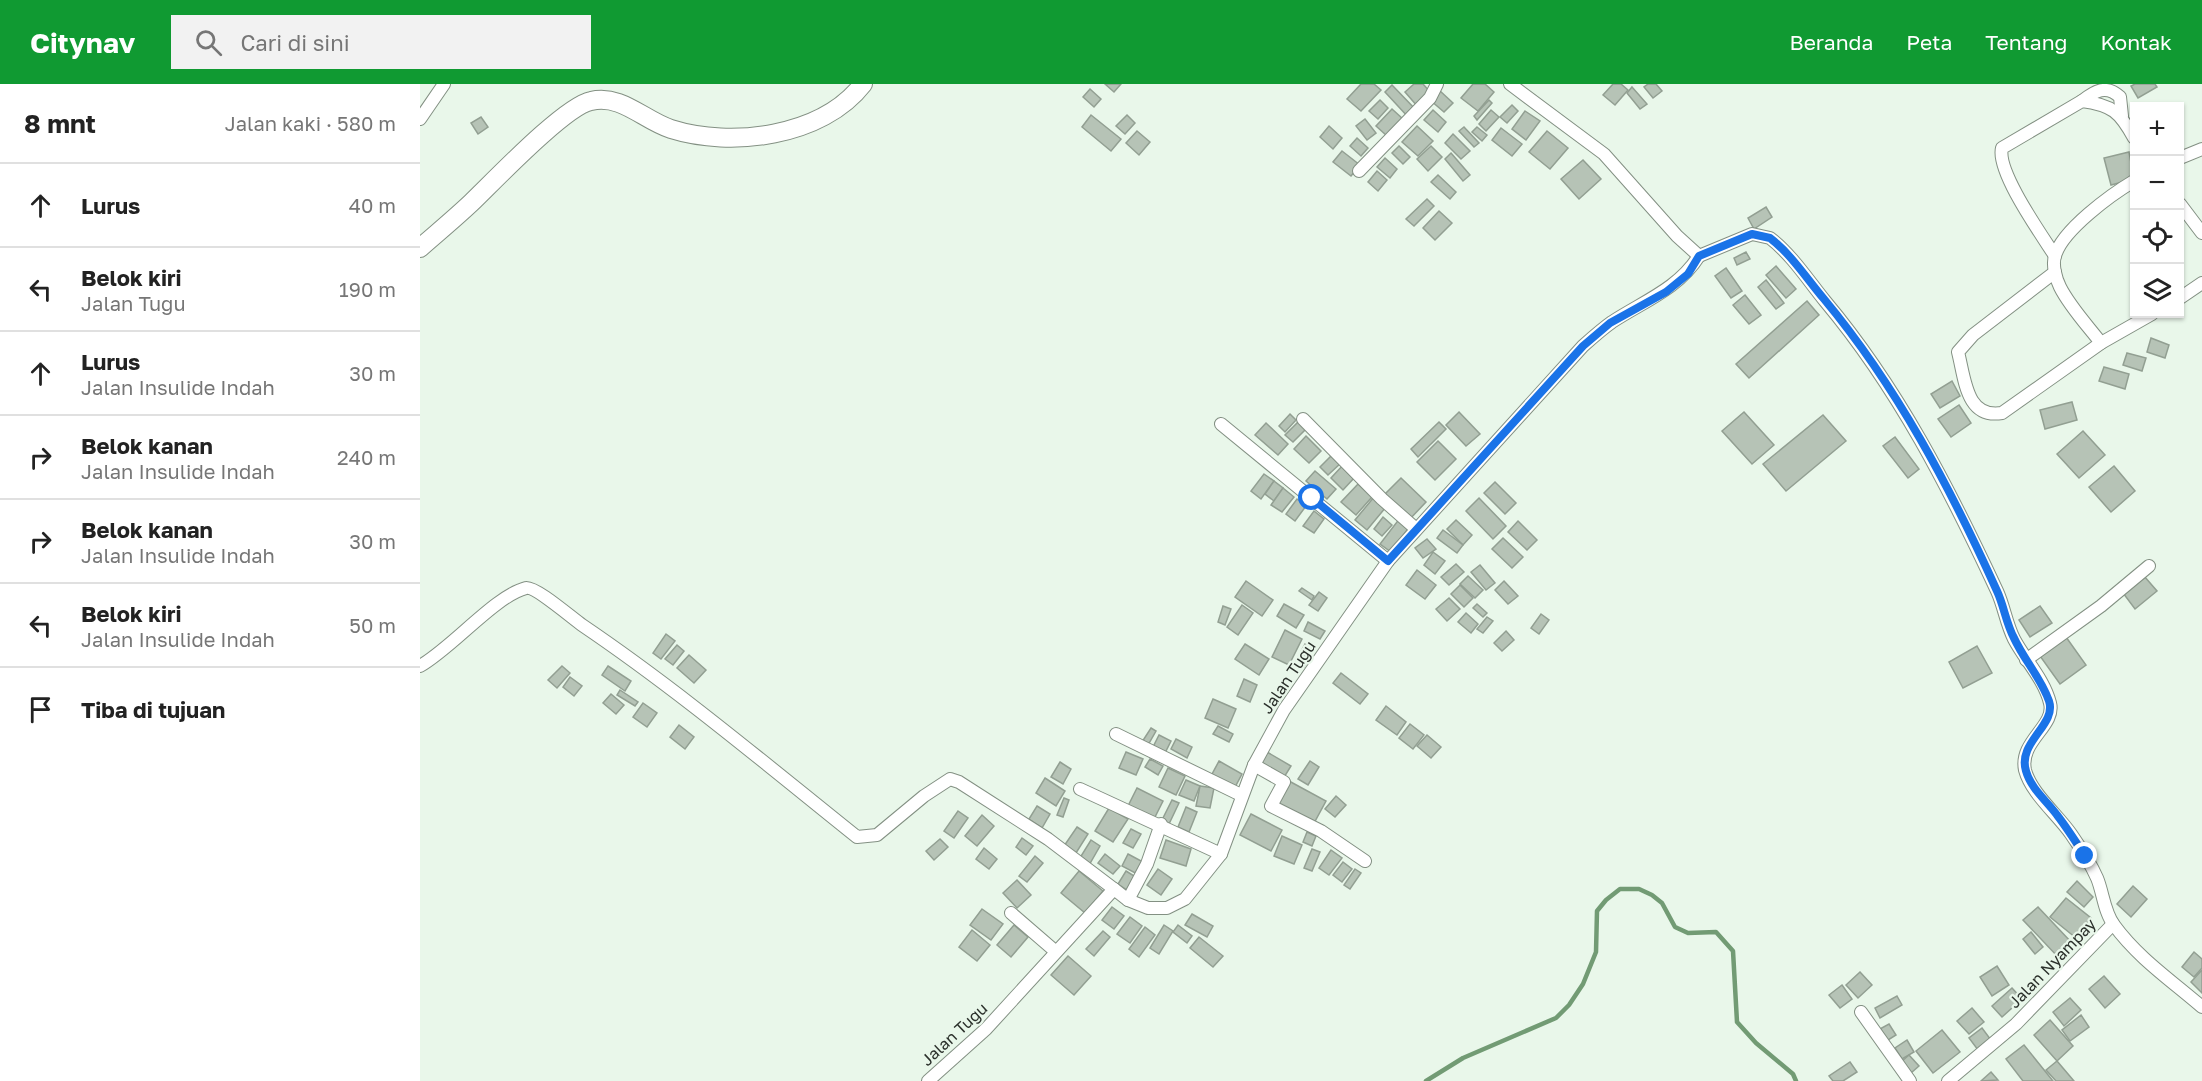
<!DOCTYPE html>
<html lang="id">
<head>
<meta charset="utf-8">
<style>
  body { margin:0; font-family:"Golos Text",sans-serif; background:#f2f2f2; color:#222 }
  .controls { position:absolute; right:18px; top:18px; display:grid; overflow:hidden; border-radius:0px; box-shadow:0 2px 4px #0004 }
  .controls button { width:54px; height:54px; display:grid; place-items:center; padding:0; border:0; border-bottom:2px solid #e0e0e0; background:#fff; color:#222; font:30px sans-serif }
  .stop { position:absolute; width:18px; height:18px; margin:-14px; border:4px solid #1a73e8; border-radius:50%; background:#fff }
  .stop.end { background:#1a73e8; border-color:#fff; box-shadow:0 2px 6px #0008 }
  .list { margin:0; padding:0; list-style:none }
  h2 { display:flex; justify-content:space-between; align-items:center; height:78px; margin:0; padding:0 24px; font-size:26px }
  h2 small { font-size:20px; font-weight:400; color:#767676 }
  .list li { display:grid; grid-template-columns:39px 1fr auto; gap:18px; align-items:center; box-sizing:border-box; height:84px; padding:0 24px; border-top:2px solid #e0e0e0 }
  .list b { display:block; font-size:22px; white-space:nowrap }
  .list p { margin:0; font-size:20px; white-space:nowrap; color:#767676 }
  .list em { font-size:20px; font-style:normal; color:#767676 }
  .icon { flex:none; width:33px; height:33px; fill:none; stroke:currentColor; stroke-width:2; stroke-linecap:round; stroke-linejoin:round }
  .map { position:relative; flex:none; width:1782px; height:997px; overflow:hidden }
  header { display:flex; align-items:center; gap:36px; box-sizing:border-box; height:84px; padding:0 30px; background:#109a32; color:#fff }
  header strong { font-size:28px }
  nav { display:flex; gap:33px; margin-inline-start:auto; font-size:21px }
  .search { width:420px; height:54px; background:#f2f2f2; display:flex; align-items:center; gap:15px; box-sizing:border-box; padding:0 21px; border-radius:0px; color:#767676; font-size:22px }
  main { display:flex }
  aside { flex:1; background:#fff }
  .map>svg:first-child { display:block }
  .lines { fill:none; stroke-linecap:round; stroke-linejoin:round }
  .stream { stroke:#729b74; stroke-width:4.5 }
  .building { fill:#b6c3b6; stroke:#929f92; stroke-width:1.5 }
  .street-casing { stroke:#839083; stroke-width:14 }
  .secondary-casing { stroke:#839083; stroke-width:20 }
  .street { stroke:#fff; stroke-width:12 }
  .secondary { stroke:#fff; stroke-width:18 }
  .route { stroke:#1a73e8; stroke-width:8 }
  .labels { text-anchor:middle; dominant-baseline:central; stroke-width:4.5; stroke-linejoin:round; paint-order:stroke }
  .street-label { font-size:16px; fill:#2b302b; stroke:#e9f7ea }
</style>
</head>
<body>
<header>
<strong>Citynav</strong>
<div class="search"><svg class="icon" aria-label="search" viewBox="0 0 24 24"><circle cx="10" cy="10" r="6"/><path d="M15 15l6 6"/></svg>Cari di sini</div>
<nav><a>Beranda</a><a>Peta</a><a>Tentang</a><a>Kontak</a></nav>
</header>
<main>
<aside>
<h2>8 mnt<small>Jalan kaki · 580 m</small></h2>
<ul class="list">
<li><svg class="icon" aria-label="ahead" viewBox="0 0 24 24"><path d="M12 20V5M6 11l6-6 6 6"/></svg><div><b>Lurus</b></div><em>40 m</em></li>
<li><svg class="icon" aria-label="left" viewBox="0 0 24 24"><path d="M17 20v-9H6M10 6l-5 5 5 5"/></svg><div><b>Belok kiri</b><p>Jalan Tugu</p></div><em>190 m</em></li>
<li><svg class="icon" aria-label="ahead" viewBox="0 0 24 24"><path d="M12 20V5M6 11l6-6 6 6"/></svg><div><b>Lurus</b><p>Jalan Insulide Indah</p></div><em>30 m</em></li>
<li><svg class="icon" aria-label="right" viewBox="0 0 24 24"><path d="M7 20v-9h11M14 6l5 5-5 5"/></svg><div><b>Belok kanan</b><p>Jalan Insulide Indah</p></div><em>240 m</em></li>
<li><svg class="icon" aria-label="right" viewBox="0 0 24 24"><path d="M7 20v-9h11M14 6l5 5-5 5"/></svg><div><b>Belok kanan</b><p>Jalan Insulide Indah</p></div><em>30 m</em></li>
<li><svg class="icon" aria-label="left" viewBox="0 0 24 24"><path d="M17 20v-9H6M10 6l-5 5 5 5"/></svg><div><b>Belok kiri</b><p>Jalan Insulide Indah</p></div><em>50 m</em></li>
<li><svg class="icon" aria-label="arrive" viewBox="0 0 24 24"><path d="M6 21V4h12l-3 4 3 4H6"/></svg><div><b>Tiba di tujuan</b></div></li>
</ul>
</aside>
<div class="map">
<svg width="1782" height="997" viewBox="0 0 1782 997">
  <rect width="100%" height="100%" fill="#e9f7ea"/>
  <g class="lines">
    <polyline class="stream" points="1006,997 1043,974 1136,934 1149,921 1163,900 1176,868 1177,827 1186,816 1200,805 1219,805 1232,811 1242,819 1255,843 1268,849 1296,848 1313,867 1317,938 1336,959 1373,990 1376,997"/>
  </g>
  <g class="building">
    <polygon points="685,0 701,0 694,8"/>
    <polygon points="941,0 954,0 961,6 941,27 927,15"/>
    <polygon points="994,0 1003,0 1012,10 998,23 985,8"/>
    <polygon points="1053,0 1065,0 1074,8 1058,27 1041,14"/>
    <polygon points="1193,0 1201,0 1208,6 1195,21 1183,11"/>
    <polygon points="1228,0 1236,0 1242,7 1233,14 1224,3"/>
    <polygon points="1715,0 1735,0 1737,3 1718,14 1711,2"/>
    <polygon points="972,1 997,27 989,34 965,8"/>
    <polygon points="1212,3 1227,20 1220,25 1207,9"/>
    <polygon points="670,5 681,15 674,23 663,13"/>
    <polygon points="1019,6 1033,19 1024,28 1010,16"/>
    <polygon points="960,16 968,24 958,35 949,27"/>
    <polygon points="1069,16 1072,19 1057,36 1054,32"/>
    <polygon points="1092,21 1098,27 1087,39 1080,33"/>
    <polygon points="972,25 983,35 967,52 956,42"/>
    <polygon points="1013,26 1026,38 1018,48 1004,36"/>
    <polygon points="1071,26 1079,33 1066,47 1059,40"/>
    <polygon points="1105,27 1120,37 1106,56 1092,45"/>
    <polygon points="671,31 701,55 691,67 662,43"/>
    <polygon points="707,31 715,39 705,50 696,42"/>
    <polygon points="61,33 68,43 58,50 51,39"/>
    <polygon points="945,35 956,49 947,56 936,42"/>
    <polygon points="909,42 922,54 913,65 900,53"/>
    <polygon points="997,42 1013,57 998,72 982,58"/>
    <polygon points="1044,43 1059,59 1054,63 1039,47"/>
    <polygon points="1057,43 1067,51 1062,57 1052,48"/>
    <polygon points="1081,44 1102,60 1092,72 1072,56"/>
    <polygon points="717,47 730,58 719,71 706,59"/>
    <polygon points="1127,47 1148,64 1130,85 1109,68"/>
    <polygon points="1033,50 1050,67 1041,75 1025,59"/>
    <polygon points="937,54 948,64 941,72 930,62"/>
    <polygon points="979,62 990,73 983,80 972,69"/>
    <polygon points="1011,62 1022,73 1008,87 997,75"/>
    <polygon points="922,67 940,81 931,92 913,78"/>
    <polygon points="1709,68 1714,95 1691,101 1684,74"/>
    <polygon points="1031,69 1050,91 1043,97 1025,75"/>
    <polygon points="965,74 977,85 970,94 957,83"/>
    <polygon points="1163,76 1181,95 1159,115 1141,95"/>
    <polygon points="957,87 967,96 958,107 948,98"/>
    <polygon points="1018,91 1036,108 1030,115 1011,98"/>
    <polygon points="1007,115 1014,122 994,142 986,135"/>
    <polygon points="1346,123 1352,133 1334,145 1328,134"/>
    <polygon points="1019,127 1032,139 1015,156 1003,144"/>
    <polygon points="1326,168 1330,175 1317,181 1314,174"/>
    <polygon points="1356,182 1376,205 1366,214 1346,191"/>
    <polygon points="1306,184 1322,207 1311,214 1295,192"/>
    <polygon points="1346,196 1364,219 1356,225 1338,203"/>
    <polygon points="1325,211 1341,231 1329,240 1313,221"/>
    <polygon points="1387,217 1399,231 1329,294 1316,280"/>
    <polygon points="1731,254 1749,261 1745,274 1727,268"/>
    <polygon points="1707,269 1726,274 1722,287 1703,281"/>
    <polygon points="1684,283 1709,290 1705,305 1679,297"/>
    <polygon points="1532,297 1540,312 1520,324 1511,310"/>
    <polygon points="1652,318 1657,336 1625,345 1620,326"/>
    <polygon points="1539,321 1551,339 1531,353 1518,335"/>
    <polygon points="1039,328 1060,350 1046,362 1026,341"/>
    <polygon points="1324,328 1354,361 1332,380 1302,347"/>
    <polygon points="870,330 876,336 865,348 859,342"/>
    <polygon points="1403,331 1426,357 1366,407 1343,380"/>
    <polygon points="880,336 888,343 873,358 865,351"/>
    <polygon points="1019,338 1026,345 998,373 991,365"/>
    <polygon points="846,339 868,360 858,371 835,351"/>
    <polygon points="1663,347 1685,371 1659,394 1637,370"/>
    <polygon points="886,352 901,367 889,379 874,365"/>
    <polygon points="1475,353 1499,385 1488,394 1463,362"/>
    <polygon points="1018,357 1036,375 1015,396 997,378"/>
    <polygon points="913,370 922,378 908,391 900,383"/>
    <polygon points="923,381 935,393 923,406 911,394"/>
    <polygon points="1694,382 1715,407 1691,428 1669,403"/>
    <polygon points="895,387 916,405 907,415 886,397"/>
    <polygon points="844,390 854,397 841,415 831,407"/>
    <polygon points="981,394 1006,418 989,436 963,412"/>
    <polygon points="854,397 863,404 854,417 845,410"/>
    <polygon points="1075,398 1096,419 1085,430 1064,409"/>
    <polygon points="938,400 952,413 936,431 921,418"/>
    <polygon points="863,404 874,413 862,428 851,421"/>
    <polygon points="954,413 966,423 947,446 935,436"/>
    <polygon points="1059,414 1086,442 1073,455 1046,427"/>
    <polygon points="877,415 886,422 875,437 866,430"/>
    <polygon points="894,427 904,435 894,449 883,442"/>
    <polygon points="963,433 972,441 962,452 954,445"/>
    <polygon points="980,434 990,442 971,468 960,460"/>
    <polygon points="1036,436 1052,451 1043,461 1027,445"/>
    <polygon points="1098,437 1117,456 1107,466 1088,448"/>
    <polygon points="1023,446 1043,461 1037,469 1017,454"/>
    <polygon points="1083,454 1103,473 1092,484 1072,465"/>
    <polygon points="1007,455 1016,465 1003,474 995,464"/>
    <polygon points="1013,468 1025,477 1015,490 1004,481"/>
    <polygon points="1036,480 1044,488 1029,501 1021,493"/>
    <polygon points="1060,481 1075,499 1066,506 1051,488"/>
    <polygon points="997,486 1016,501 1005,515 986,501"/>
    <polygon points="1048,492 1063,506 1055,514 1040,500"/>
    <polygon points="1724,492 1737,507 1715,525 1703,509"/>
    <polygon points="826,497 853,516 842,532 815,513"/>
    <polygon points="1084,497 1098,512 1088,520 1075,506"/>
    <polygon points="1040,501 1053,514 1044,523 1031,510"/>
    <polygon points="882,504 894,512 892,516 879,507"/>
    <polygon points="899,508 907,514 898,527 889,521"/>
    <polygon points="1029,514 1040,525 1027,537 1016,525"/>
    <polygon points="864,520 884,531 876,544 857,532"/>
    <polygon points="1057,520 1067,529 1063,533 1053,524"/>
    <polygon points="822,521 833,529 818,551 807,543"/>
    <polygon points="803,522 811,525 805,541 798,538"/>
    <polygon points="1620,522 1632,539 1610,553 1599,536"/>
    <polygon points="1046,529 1058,540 1051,549 1038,538"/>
    <polygon points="1121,530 1129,536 1119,550 1111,544"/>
    <polygon points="1067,533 1073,537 1063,549 1057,545"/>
    <polygon points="888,538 905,547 900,555 884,547"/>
    <polygon points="865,546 882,555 869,581 852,573"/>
    <polygon points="1086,547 1094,556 1082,567 1074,559"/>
    <polygon points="246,550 255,557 241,575 233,569"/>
    <polygon points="1646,553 1666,581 1640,600 1620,572"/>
    <polygon points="825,560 849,575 839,591 815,575"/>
    <polygon points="885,560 893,565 884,583 875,579"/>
    <polygon points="257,561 264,567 253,581 245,575"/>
    <polygon points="1557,562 1572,589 1543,604 1529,578"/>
    <polygon points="269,571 286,586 274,599 257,584"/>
    <polygon points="142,582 150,589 137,604 128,596"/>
    <polygon points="188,582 211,597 205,607 182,591"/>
    <polygon points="921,589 948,610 940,620 913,599"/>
    <polygon points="150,593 162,602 154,612 143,603"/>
    <polygon points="824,595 837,601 830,618 817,612"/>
    <polygon points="200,606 218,618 215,622 197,611"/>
    <polygon points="191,610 204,621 196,630 183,619"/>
    <polygon points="793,615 816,625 808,644 785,634"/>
    <polygon points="223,619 237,629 227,643 213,633"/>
    <polygon points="966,622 986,638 977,651 956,636"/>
    <polygon points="990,640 1004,651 993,665 979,654"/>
    <polygon points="259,641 274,653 265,665 250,653"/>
    <polygon points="798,642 813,650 809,658 793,650"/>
    <polygon points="731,644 736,647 728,661 722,658"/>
    <polygon points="739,651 751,657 744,671 732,665"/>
    <polygon points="1007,651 1021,663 1011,674 997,662"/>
    <polygon points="756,655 772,663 767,674 751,665"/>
    <polygon points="706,668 723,675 716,691 699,684"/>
    <polygon points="847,668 871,682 863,695 840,681"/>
    <polygon points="730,675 743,682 738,691 725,683"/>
    <polygon points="799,677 822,690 814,705 791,692"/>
    <polygon points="890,677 899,683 888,701 878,695"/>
    <polygon points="640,678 651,685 643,700 631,693"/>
    <polygon points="748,684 765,692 756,711 739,703"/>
    <polygon points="625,694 645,707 636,722 616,709"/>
    <polygon points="766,696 780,702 774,717 759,711"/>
    <polygon points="869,697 906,717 893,741 856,721"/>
    <polygon points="780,702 794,704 790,724 776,722"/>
    <polygon points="717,704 743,717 734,735 708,722"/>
    <polygon points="916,712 926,721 915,733 905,725"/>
    <polygon points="644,714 649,716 643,733 637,731"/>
    <polygon points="752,716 759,719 749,740 742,736"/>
    <polygon points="617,722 630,730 622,744 609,735"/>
    <polygon points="766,723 777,728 769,748 758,743"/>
    <polygon points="689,724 708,735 693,758 675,747"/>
    <polygon points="538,727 548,734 534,754 524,747"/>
    <polygon points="831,730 862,746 851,767 820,751"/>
    <polygon points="562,731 574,742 557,762 545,752"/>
    <polygon points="657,743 668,750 656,769 644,762"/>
    <polygon points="711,745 721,750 713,764 703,759"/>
    <polygon points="887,748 896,752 892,762 883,758"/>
    <polygon points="862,752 882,761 874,780 854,772"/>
    <polygon points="602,754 613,762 606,771 596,763"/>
    <polygon points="520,755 528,763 514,776 506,767"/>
    <polygon points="671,756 680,762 668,783 658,777"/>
    <polygon points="746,756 771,765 766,782 740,774"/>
    <polygon points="564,764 577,775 569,785 556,775"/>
    <polygon points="892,765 900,768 892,787 884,784"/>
    <polygon points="911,766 922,774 909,791 899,784"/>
    <polygon points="685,770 700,782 693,790 678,779"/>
    <polygon points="708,770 725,779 719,791 702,782"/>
    <polygon points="615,772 623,779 607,798 599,792"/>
    <polygon points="923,778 932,785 922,798 913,791"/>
    <polygon points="738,785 752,795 741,811 727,801"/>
    <polygon points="935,785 941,789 930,805 924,801"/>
    <polygon points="659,787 683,807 665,829 641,809"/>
    <polygon points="706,787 719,795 710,808 698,800"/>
    <polygon points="597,796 611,811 597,824 583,809"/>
    <polygon points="1657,797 1673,813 1664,823 1647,808"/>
    <polygon points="1713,802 1727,815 1711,833 1697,820"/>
    <polygon points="1646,814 1671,834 1656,854 1630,833"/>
    <polygon points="692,823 704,832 694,845 682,836"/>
    <polygon points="1618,823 1652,859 1638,873 1603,836"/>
    <polygon points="562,825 583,840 571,856 550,841"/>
    <polygon points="772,830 793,842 787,853 765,841"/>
    <polygon points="710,833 722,842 710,859 697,850"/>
    <polygon points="594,841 608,853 591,873 577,861"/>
    <polygon points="744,841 753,847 739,870 730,864"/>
    <polygon points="758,841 772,852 767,859 753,848"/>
    <polygon points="725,843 735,851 719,873 709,865"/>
    <polygon points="552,846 570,861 557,877 539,863"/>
    <polygon points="683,847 690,853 674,872 666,865"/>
    <polygon points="1611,848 1623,863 1615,870 1603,855"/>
    <polygon points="779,853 803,872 793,883 770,864"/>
    <polygon points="1774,868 1782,875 1782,884 1774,893 1762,883"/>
    <polygon points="648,872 671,892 654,911 631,891"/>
    <polygon points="1577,882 1589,901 1572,912 1560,893"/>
    <polygon points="1782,886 1782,909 1771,898"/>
    <polygon points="1440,888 1452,901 1438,914 1426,901"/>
    <polygon points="1684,892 1700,910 1685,924 1669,905"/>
    <polygon points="1422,901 1432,915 1420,924 1409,911"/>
    <polygon points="1592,904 1602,915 1582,933 1572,922"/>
    <polygon points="1477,912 1482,921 1460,934 1455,924"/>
    <polygon points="1650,914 1661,926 1644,942 1633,928"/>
    <polygon points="1552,924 1564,938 1549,950 1537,937"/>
    <polygon points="1661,931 1669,943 1650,957 1642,946"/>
    <polygon points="1630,936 1653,962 1637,977 1614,951"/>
    <polygon points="1469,940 1476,951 1465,958 1458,946"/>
    <polygon points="1562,944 1571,956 1558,966 1549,954"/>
    <polygon points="1522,946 1540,968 1513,989 1496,967"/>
    <polygon points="1487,956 1494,968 1482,975 1475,964"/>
    <polygon points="1604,961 1633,997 1603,997 1586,975"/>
    <polygon points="1489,971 1499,982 1491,989 1481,978"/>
    <polygon points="1637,977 1654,997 1636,997 1626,986"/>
    <polygon points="1430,978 1437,988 1423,997 1413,997 1409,992"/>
    <polygon points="1571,988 1578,996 1561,997"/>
  </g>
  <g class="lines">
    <defs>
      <g id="street">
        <path d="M1090,0L1184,70L1257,152L1279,172L1332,150L1350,154C1371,170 1388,196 1405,217C1478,304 1529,404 1577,507C1584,522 1586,539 1594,555C1605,576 1624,595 1630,619C1636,642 1599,657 1605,686C1611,709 1637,730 1651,750C1660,763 1670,778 1677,794C1683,808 1684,828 1694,841C1718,874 1752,897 1782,923"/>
        <path d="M1662,17C1675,7 1686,0 1700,13L1702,32"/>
        <polyline points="0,35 24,0"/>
        <polyline points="1760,74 1782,65"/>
        <polyline points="939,87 1010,14 1017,0"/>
        <polyline points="1760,120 1782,149"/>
        <path d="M1635,172C1621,150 1576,87 1582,64L1662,17C1692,21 1700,28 1714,54"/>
        <path d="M1635,188L1553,251L1538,268C1545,295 1546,335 1582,329L1681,259L1732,230"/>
        <polyline points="1760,214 1782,199"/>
        <path d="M1681,259C1668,242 1650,223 1640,203C1636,195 1632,181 1635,172C1642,146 1692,110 1714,97"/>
        <polyline points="883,335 962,415 995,444"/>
        <polyline points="801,340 968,477"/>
        <polyline points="1606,576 1681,522 1729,482"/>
        <path d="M0,582C32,564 75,512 106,504C115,502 152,534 162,541C258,606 347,681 437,753L457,751L504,712L530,695L539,698L628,755L694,805"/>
        <polyline points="696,650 821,711"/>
        <polyline points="834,681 864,698 851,722 901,747 945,777"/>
        <polyline points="660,705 801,770"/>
        <polyline points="708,816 727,780 741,740"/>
        <polyline points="591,829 635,867"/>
        <polyline points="1441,928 1490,997"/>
        <path d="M508,997L566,945L694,805L708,816L728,824H747L765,815L801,770L834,681L864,626L968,477L1163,262C1172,254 1182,245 1192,238C1224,217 1258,205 1279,172"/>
        <polyline points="1528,997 1596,940 1693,840"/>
      </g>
      <path id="secondary" d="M0,164C17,149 34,135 51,119C74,97 145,22 171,17C202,10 223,36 251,45C311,64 402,53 443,0"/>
    </defs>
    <use href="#street" class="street-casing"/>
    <use href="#secondary" class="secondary-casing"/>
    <use href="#street" class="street"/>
    <use href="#secondary" class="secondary"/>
  </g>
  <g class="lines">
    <path class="route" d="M892,414L968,477L1163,262L1190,239L1246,208L1268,190L1279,172L1332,150L1350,154C1371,170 1387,195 1404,215C1477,303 1530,403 1577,507C1584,522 1586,539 1594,554C1604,576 1621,594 1629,617C1637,641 1597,658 1606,687C1611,705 1627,717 1637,731C1647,744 1656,758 1665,772"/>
  </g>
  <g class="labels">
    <g class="street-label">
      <text transform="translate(868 593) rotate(-56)">Jalan Tugu</text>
      <text transform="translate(1632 879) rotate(-46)">Jalan Nyampay</text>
      <text transform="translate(534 950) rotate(-43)">Jalan Tugu</text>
    </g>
  </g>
</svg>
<div class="controls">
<button>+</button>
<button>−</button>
<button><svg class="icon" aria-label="locate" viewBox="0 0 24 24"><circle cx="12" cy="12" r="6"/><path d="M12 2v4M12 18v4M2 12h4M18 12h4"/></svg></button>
<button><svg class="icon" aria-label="layers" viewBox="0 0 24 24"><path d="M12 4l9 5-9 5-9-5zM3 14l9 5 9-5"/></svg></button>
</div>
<div class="stop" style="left:892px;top:414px"></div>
<div class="stop end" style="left:1665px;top:772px"></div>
</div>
</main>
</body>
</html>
